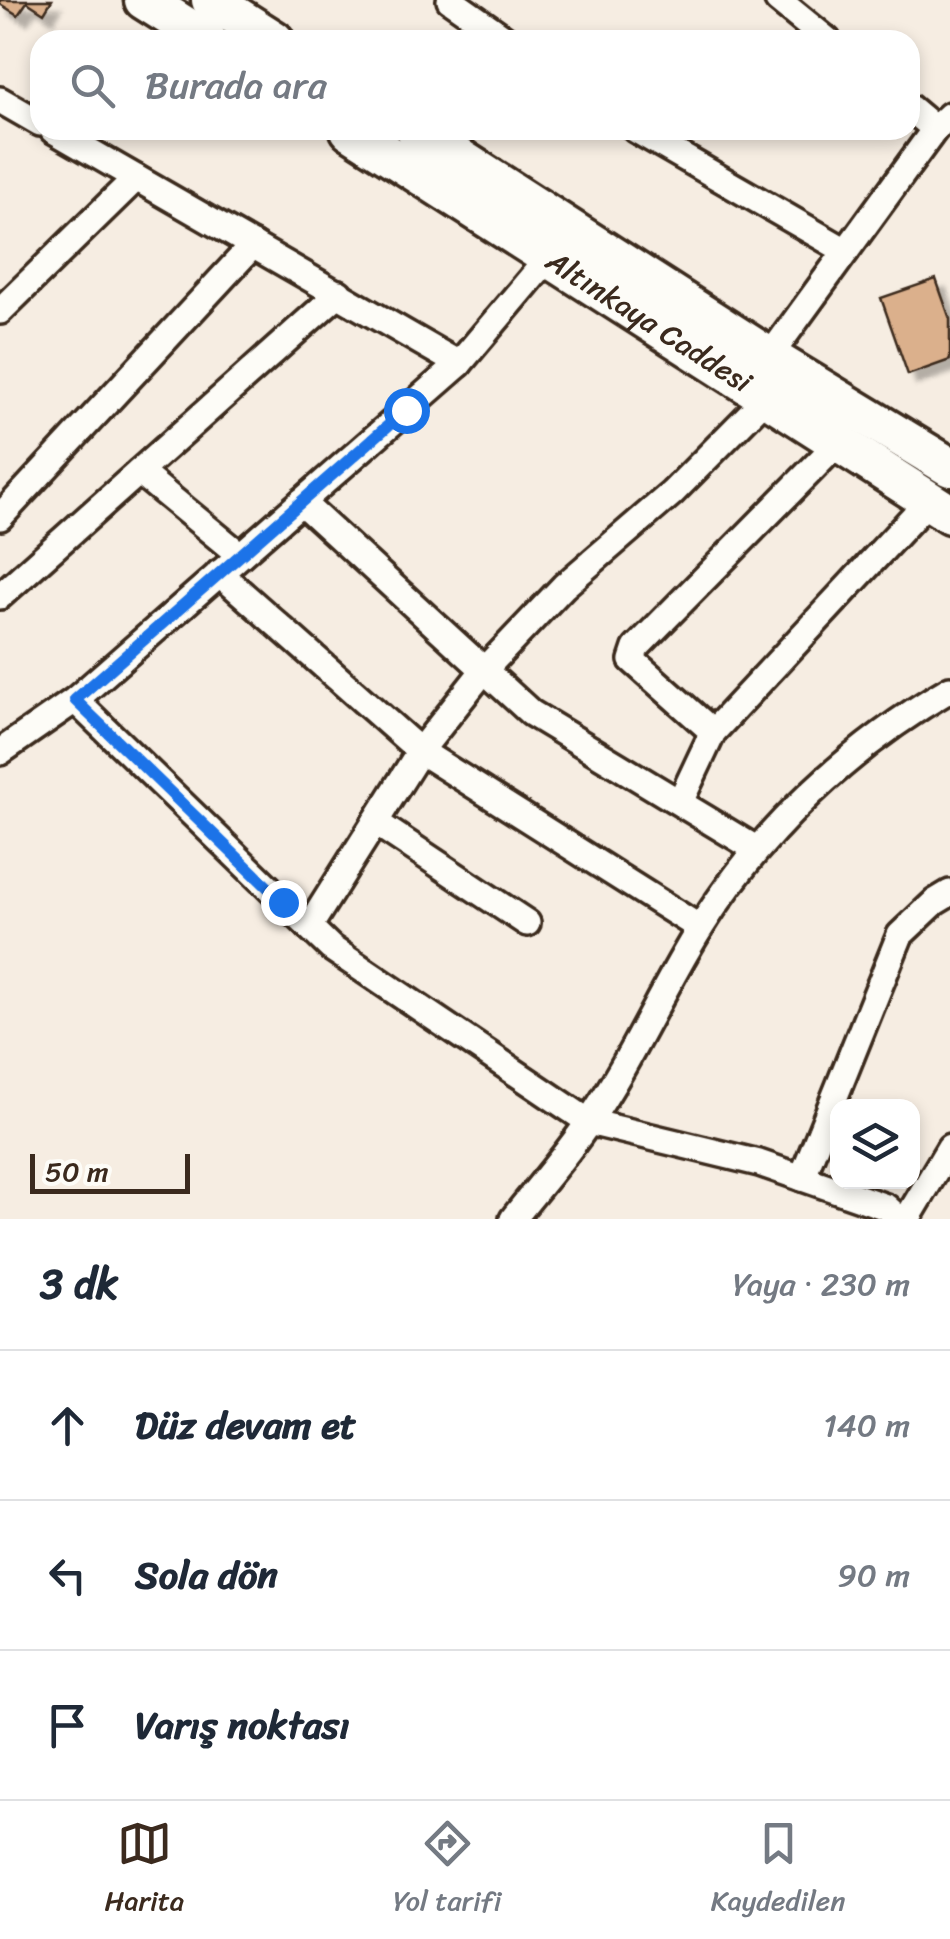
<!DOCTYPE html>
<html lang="tr">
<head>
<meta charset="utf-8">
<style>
  body { margin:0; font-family:Sriracha,sans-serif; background:#f6f6f7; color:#1f2937 }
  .controls { position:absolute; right:30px; bottom:30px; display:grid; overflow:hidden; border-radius:20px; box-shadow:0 5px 15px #0003 }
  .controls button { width:90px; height:90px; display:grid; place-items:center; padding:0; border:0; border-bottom:2px solid #e0e1e3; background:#fff; color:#1f2937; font:50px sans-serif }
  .scale { position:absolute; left:30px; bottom:25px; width:160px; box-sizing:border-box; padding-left:10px; border:5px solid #3b2a1e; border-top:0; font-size:28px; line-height:35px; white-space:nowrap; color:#3b2a1e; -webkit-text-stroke:8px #fdfcf7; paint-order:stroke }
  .stop { position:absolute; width:30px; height:30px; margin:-22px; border:8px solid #1a73e8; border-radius:50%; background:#fff }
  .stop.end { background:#1a73e8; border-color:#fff; box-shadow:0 2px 10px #0008 }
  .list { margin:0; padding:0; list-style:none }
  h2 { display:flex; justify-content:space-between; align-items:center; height:130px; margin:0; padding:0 40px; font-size:42px }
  h2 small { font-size:32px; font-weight:400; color:#747a83 }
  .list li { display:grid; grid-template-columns:65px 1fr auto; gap:30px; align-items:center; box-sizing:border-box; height:150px; padding:0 40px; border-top:2px solid #e0e1e3 }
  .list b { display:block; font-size:38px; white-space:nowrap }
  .list em { font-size:32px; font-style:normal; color:#747a83 }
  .icon { flex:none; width:55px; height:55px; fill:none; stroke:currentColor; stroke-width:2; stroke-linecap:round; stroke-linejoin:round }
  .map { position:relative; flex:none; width:950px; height:1219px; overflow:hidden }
  .search { position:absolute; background:#fff; box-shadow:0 5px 15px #0003; left:30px; right:30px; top:30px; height:110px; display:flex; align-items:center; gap:25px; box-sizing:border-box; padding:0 35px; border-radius:30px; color:#747a83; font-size:38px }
  .sheet { height:580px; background:#fff }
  nav { display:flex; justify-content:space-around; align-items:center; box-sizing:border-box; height:140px; border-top:2px solid #e0e1e3; background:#fff; font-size:28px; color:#747a83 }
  nav a { display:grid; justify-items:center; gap:5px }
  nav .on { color:#3b2a1e }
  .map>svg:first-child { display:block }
  .building { fill:#dbb08c; stroke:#3b2a1e; stroke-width:2.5; filter:url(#shadow) }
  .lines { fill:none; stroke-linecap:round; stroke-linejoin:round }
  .minor-casing { stroke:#3b2a1e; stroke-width:32 }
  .highway-casing { stroke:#3b2a1e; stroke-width:45 }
  .minor { stroke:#fdfcf7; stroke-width:25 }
  .highway { stroke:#fdfcf7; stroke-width:38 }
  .route { stroke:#1a73e8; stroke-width:12 }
  .labels { text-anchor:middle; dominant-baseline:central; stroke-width:8; stroke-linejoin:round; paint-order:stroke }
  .street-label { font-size:30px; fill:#3b2a1e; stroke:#fdfcf7 }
</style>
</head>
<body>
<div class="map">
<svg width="950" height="1219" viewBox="0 0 950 1219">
  <defs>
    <filter id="shadow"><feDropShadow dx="9" dy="9" stdDeviation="2.5" flood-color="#0004"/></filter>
  </defs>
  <rect width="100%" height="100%" fill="#f6ede2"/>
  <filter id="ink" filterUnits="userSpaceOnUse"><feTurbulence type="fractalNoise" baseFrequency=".01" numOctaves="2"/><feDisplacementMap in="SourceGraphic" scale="20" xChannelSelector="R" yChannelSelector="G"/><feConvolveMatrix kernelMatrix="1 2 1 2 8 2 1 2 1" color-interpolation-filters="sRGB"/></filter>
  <g filter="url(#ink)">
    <g class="building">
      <polygon points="0,0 52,0 44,13 27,2 18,15 0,4"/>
      <polygon points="936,279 950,319 950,360 908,375 881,298"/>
    </g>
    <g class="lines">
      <defs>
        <g id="minor">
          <polyline points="450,0 507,40"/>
          <polyline points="778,0 827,40"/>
          <polyline points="0,100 40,123"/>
          <polyline points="910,108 935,129"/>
          <polyline points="53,130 459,364"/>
          <polyline points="636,130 846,251"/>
          <polyline points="0,311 136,178"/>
          <polyline points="769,357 935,129 950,115"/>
          <polyline points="139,472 240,555"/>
          <polyline points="301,502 531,713 756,849"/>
          <polyline points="0,517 253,245"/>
          <polyline points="219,573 420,751 700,928"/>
          <polyline points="0,596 339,293"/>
          <polyline points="75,700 331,948 589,1122 759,1163 886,1207 899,1219"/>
          <polyline points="713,732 632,660 636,648 839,442"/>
          <polyline points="0,752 75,700 459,364 550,256"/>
          <polyline points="680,802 713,732 929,500"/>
          <polyline points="375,822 527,923"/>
          <polyline points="309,927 420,751 484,670 564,586 672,493 769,395"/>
          <polyline points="802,1178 900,935 935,902 950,893"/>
          <path d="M513,1219C538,1187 566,1156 588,1123C630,1062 660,993 699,930C760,831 850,747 950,689"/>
          <polyline points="907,1219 950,1147"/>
        </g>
        <g id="highway">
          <polyline points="144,0 207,40"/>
          <polyline points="211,0 274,40"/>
          <path id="s1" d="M350,130L950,514"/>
          <polyline points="416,130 769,357 950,467"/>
        </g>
      </defs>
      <use href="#minor" class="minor-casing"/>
      <use href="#highway" class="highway-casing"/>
      <use href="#minor" class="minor"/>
      <use href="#highway" class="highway"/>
    </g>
  </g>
  <g class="lines" filter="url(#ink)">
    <polyline class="route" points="283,902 75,700 406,410"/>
  </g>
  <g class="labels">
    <g class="street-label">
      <text stroke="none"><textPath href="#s1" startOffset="355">Altınkaya Caddesi</textPath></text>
    </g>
  </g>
</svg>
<div class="controls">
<button><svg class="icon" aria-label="layers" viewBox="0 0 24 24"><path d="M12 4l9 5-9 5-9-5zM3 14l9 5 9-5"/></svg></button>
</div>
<div class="scale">50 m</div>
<div class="stop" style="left:406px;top:410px"></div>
<div class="stop end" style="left:283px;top:902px"></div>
<div class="search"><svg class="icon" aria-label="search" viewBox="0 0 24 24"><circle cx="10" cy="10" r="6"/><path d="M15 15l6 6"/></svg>Burada ara</div>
</div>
<section class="sheet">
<h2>3 dk<small>Yaya · 230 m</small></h2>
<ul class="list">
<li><svg class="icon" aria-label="ahead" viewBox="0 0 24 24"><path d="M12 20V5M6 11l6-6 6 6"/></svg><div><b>Düz devam et</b></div><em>140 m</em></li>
<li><svg class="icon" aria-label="left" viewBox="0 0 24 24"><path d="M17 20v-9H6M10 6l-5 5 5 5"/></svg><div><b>Sola dön</b></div><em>90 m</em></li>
<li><svg class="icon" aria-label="arrive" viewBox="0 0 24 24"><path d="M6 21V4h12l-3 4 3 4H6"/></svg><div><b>Varış noktası</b></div></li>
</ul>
</section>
<nav>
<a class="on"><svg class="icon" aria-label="map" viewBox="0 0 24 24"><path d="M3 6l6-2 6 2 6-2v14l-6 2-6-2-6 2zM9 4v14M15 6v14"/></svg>Harita</a>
<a><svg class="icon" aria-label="directions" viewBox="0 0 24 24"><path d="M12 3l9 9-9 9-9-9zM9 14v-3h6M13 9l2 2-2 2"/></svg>Yol tarifi</a>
<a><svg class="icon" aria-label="saved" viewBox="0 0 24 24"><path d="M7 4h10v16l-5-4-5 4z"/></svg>Kaydedilen</a>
</nav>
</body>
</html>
